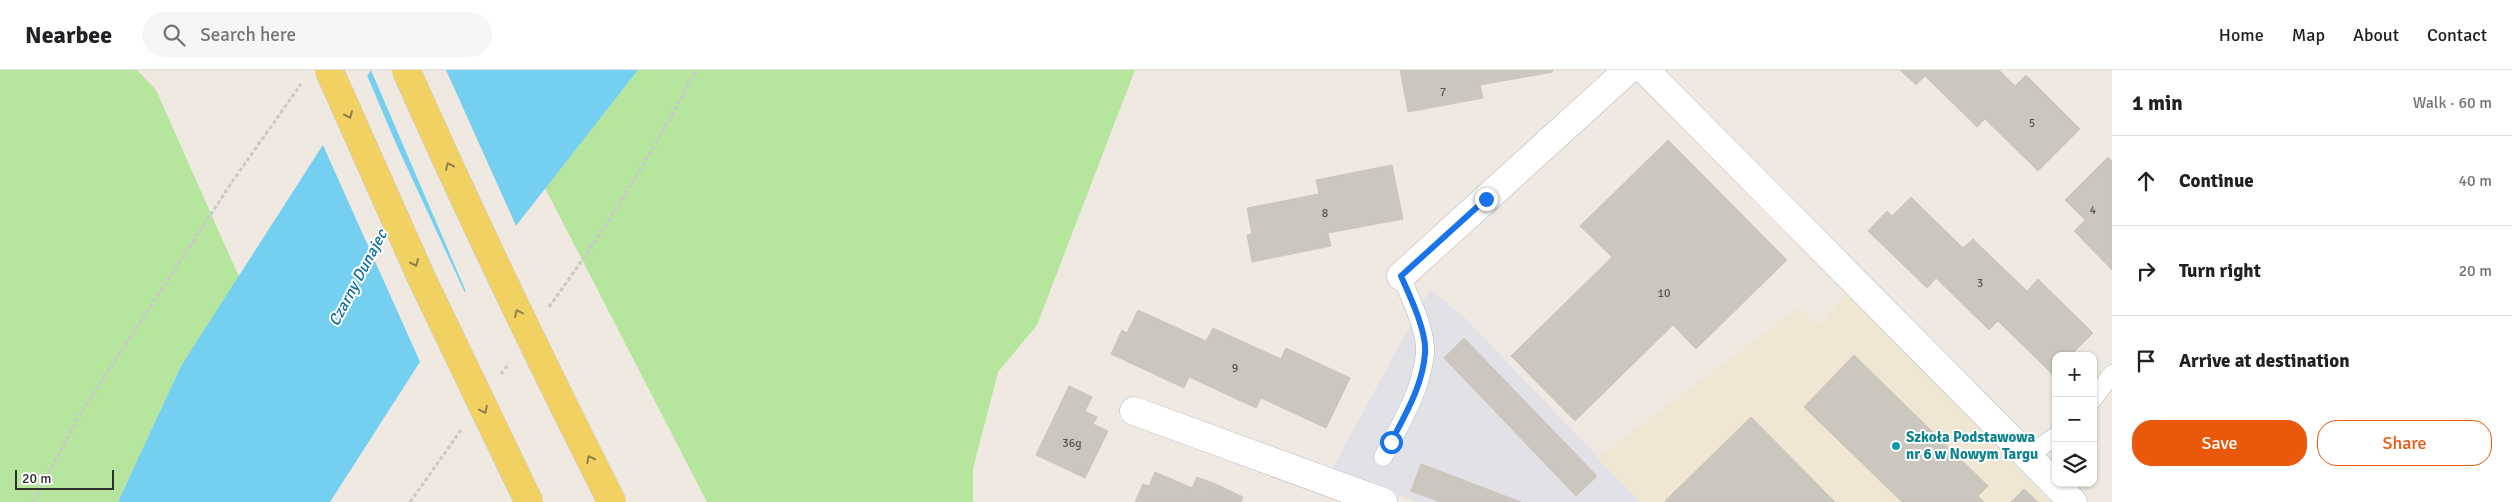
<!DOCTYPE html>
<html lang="en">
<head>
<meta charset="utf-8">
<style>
  body { margin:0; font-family:Signika,sans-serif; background:#f6f6f6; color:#202124 }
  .controls { position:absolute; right:15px; bottom:15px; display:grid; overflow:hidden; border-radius:10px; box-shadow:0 1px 4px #0004 }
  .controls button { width:45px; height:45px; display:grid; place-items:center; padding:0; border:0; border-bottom:1px solid #e0e0e0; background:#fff; color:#202124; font:25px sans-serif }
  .scale { position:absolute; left:15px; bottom:12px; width:99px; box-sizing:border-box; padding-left:5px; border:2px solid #2e2e2e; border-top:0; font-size:14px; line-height:18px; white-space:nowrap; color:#2e2e2e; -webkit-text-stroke:4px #fff; paint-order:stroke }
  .stop { position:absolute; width:15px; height:15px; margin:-11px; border:4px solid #1a73e8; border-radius:50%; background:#fff }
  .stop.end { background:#1a73e8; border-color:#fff; box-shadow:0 1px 5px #0008 }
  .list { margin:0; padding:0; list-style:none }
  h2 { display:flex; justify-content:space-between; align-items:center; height:65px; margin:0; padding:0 20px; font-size:21px }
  h2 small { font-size:16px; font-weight:400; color:#757577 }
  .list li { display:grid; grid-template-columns:32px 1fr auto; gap:15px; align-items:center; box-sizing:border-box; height:90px; padding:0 20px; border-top:1px solid #e0e0e0 }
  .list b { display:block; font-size:19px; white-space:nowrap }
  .list em { font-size:16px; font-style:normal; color:#757577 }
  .actions { display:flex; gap:10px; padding:15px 20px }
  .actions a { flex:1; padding:11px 0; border:1px solid #ea580c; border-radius:20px; text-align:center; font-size:18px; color:#ea580c }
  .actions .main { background:#ea580c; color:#fff }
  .icon { flex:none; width:28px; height:28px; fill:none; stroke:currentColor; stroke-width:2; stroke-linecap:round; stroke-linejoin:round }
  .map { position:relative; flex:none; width:2112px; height:432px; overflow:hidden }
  header { display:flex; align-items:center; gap:30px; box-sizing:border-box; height:70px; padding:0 25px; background:#fff; border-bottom:1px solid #e0e0e0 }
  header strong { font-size:24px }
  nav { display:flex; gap:28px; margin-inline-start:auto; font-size:18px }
  .search { width:350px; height:45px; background:#f6f6f6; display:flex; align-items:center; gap:12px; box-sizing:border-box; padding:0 18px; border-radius:28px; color:#757577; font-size:19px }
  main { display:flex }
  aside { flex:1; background:#fff }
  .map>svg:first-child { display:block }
  .industrial { fill:#e3e1e8 }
  .education { fill:#f0e6d1 }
  .green { fill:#b6e59e }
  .water { fill:#75cff0 }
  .pier { fill:#efe9e1 }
  .building { fill:#cbc7bf; stroke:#cbc5ba }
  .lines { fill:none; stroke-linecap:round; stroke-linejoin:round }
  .service-casing { stroke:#b4b7c1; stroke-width:19 }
  .minor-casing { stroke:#b4b7c1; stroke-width:29 }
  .path { stroke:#c9c9c9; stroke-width:3; stroke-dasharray:4 2.5; stroke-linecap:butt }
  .service { stroke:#fff; stroke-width:18 }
  .minor { stroke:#fff; stroke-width:28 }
  .primary-bridge-casing { stroke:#c9c9c9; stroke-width:29; stroke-linecap:butt }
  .primary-bridge { stroke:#f2d163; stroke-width:28 }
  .oneway { stroke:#908048 }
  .route { stroke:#1a73e8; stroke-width:6 }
  .culture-dot { fill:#0f9aa8; stroke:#fff; stroke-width:2 }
  .labels { text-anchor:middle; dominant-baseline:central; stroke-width:4; stroke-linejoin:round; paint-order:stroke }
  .number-label { font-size:12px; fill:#555452 }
  .culture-label { font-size:15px; font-weight:bold; fill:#0d838f; stroke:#fff; text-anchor:start }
  .water-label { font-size:16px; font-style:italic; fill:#0d6fa3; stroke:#fff }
</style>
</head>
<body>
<header>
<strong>Nearbee</strong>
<div class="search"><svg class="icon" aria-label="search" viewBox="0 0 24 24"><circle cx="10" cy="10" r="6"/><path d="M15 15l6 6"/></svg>Search here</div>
<nav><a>Home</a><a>Map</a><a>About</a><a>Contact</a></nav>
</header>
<main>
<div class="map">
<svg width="2112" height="432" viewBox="0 0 2112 432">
  <rect width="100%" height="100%" fill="#efe9e1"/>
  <polygon class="industrial" points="1430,219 1466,249 1641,432 1417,432 1332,399"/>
  <polygon class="education" points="1847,223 2050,432 1640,432 1597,388 1797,239 1820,254"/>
  <g class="green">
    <polygon points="0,0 137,0 156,20 239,207 181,296 118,432 0,432"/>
    <polygon points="638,0 1135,0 1037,255 998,302 973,399 973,432 707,432 545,118"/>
  </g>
  <polygon class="water" points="371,0 638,0 468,217 330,432 118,432 181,296"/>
  <g class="pier">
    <polygon points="371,0 446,0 517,158 467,224"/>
    <polygon points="366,3 397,76 466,225 421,294 322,73"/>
  </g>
  <g class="building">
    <polygon points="1400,0 1552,0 1553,2 1480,15 1483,28 1408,42"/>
    <polygon points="1900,0 1999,0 2015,16 2026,5 2080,59 2038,101 1985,49 1977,57 1925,6 1916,15"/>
    <polygon points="1668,70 1787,190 1696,279 1673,255 1575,351 1511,286 1612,187 1580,156"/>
    <polygon points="2108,87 2112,91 2112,200 2074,161 2085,150 2065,130"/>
    <polygon points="1392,95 1403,149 1328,163 1331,176 1252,192 1247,165 1252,164 1247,138 1319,124 1316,110"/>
    <polygon points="1911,127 1963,178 1973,169 2027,221 2038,209 2093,263 2070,286 2056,286 2056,300 2052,304 1998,251 1989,260 1936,208 1927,218 1868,161 1887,141 1892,146"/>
    <polygon points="1138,240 1206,271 1213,258 1281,289 1286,278 1350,308 1326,358 1261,328 1256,338 1189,307 1184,318 1111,284 1122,260 1127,263"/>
    <polygon points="1464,268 1597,406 1576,426 1444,288"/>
    <polygon points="1854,285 1988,416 1978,426 1984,432 1902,432 1804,337"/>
    <polygon points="1069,316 1092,327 1085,341 1097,347 1093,354 1108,361 1085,408 1036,385"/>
    <polygon points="1751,347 1835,432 1666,432 1665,431"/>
    <polygon points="1421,394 1521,432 1441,432 1411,421"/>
    <polygon points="1155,402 1192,418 1197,407 1218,415 1211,432 1135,432 1143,414 1149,416"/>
    <polygon points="1218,415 1243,427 1241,432 1211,432"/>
    <polygon points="2024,419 2038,432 2011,432"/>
  </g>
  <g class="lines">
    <defs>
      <g id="service">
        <polyline points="2093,329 2112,304"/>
        <polyline points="2028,386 2056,366"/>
        <path d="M1383,387C1400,355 1422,320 1425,283C1427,262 1409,225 1401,206"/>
      </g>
      <g id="minor">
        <polyline points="1645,0 2073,432"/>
        <polyline points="1401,206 1628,0"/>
        <polyline points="1134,341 1383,432"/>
      </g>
    </defs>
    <use href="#service" class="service-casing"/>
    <use href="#minor" class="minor-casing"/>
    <g class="path">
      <path d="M549,237C605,160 652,84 696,0"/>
      <polyline points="501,304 509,293"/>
      <polyline points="33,432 82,341 232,112 301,14"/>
      <polyline points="410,432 461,360"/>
    </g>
    <use href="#service" class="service"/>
    <use href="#minor" class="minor"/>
    <defs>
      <g id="primary-bridge">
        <polyline points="329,0 421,207 529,432"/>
        <path d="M406,0C471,146 540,290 612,432"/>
      </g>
    </defs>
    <use href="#primary-bridge" class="primary-bridge-casing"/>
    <use href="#primary-bridge" class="primary-bridge"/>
  </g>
  <defs><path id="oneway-chevron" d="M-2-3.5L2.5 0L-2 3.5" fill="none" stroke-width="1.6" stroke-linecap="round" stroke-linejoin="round" transform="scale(1.25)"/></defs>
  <g class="oneway">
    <use href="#oneway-chevron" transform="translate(349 45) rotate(66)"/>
    <use href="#oneway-chevron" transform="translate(449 96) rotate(-114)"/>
    <use href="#oneway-chevron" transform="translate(415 193) rotate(66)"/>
    <use href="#oneway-chevron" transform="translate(518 243) rotate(-115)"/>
    <use href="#oneway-chevron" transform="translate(484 340) rotate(65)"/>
    <use href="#oneway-chevron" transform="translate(590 389) rotate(-117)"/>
  </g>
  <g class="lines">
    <path class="route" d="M1391,372C1405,345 1423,315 1425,283C1427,262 1410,226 1401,206L1486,129"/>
  </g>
  <circle class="culture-dot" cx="1896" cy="376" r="5"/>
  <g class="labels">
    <g class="number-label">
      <text x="1443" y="22">7</text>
      <text x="2032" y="53">5</text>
      <text x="2093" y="140">4</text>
      <text x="1325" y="143">8</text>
      <text x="1980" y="213">3</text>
      <text x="1664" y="223">10</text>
      <text x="1235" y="298">9</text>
      <text x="1072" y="373">36g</text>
    </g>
    <g class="culture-label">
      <text x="1906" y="367">Szkoła Podstawowa<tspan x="1906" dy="17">nr 6 w Nowym Targu</tspan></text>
    </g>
    <g class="water-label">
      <text transform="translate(358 208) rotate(-62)">Czarny Dunajec</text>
    </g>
  </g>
</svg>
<div class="controls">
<button>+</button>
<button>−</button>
<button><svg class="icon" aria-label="layers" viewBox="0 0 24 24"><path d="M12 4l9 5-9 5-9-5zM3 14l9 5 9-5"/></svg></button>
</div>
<div class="scale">20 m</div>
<div class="stop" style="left:1391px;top:372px"></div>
<div class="stop end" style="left:1486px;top:129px"></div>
</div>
<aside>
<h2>1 min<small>Walk · 60 m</small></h2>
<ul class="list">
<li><svg class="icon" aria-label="ahead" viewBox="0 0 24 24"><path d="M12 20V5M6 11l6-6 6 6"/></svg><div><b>Continue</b></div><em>40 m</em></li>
<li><svg class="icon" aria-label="right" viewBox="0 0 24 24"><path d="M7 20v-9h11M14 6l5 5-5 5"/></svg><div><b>Turn right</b></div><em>20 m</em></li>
<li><svg class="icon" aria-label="arrive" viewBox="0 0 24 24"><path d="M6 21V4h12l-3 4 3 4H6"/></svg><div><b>Arrive at destination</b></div></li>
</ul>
<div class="actions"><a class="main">Save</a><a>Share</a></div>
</aside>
</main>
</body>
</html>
